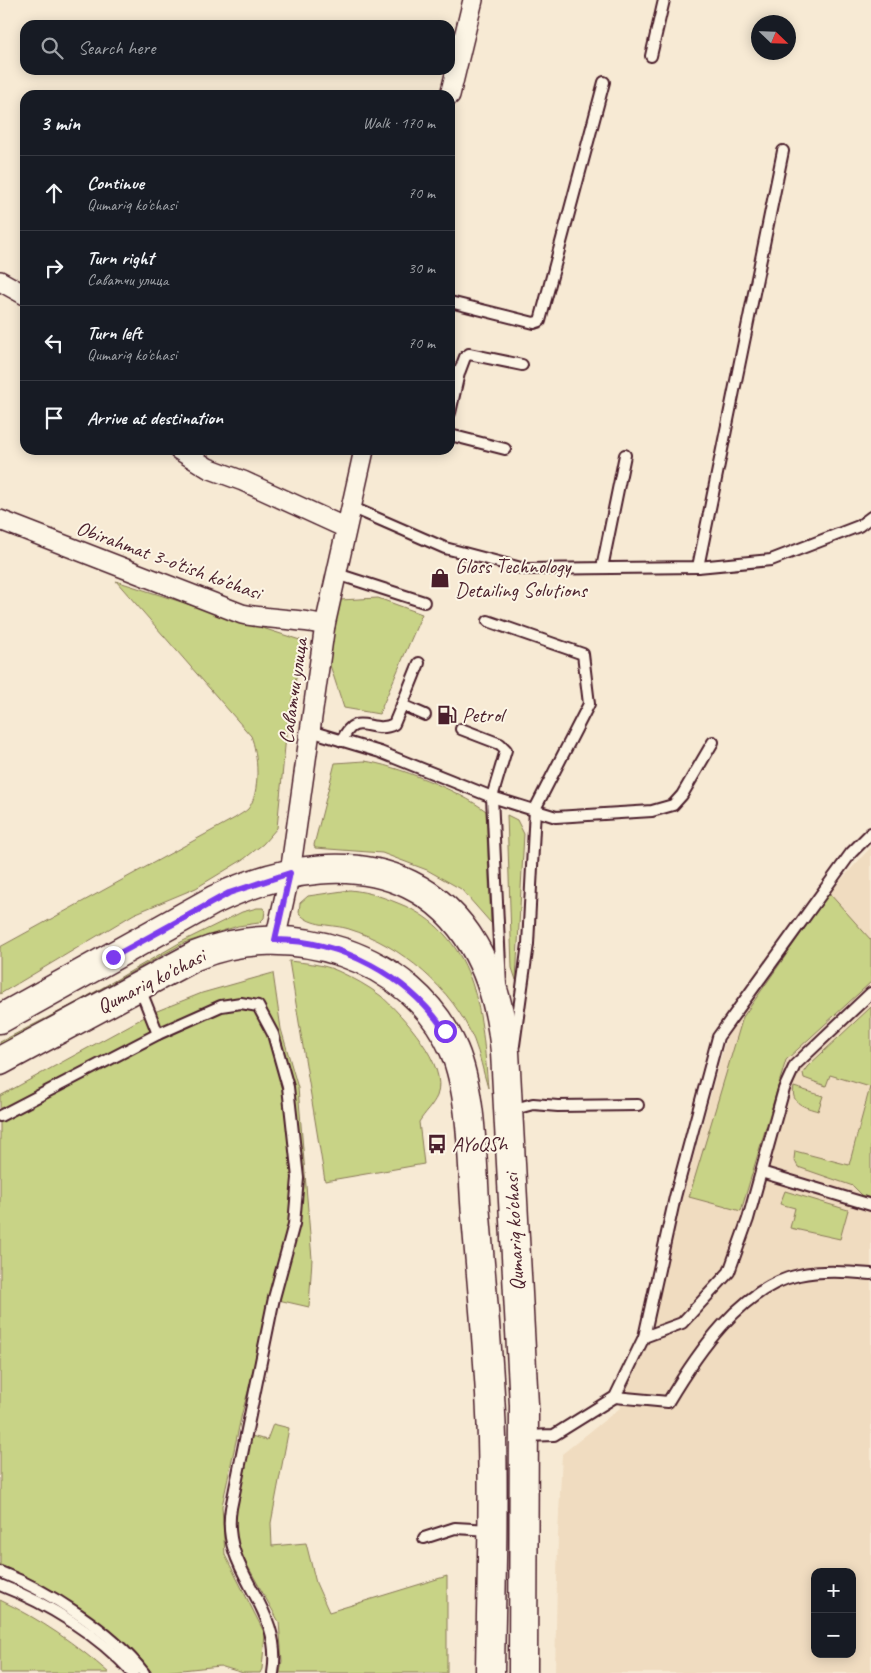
<!DOCTYPE html>
<html lang="en">
<head>
<meta charset="utf-8">
<style>
  body { margin:0; font-family:Caveat,sans-serif; background:#242831; color:#f1f3f6 }
  .controls { position:absolute; right:15px; bottom:15px; display:grid; overflow:hidden; border-radius:10px; box-shadow:0 2px 12px #0003 }
  .controls button { width:45px; height:45px; display:grid; place-items:center; padding:0; border:0; border-bottom:1px solid #363941; background:#171b24; color:#f1f3f6; font:25px sans-serif }
  .compass { position:absolute; left:751px; top:15px; width:45px; height:45px; border-radius:50%; background:#171b24; box-shadow:0 2px 12px #0003; rotate:113deg }
  .stop { position:absolute; width:15px; height:15px; margin:-11px; border:4px solid #7c3aed; border-radius:50%; background:#fff }
  .stop.end { background:#7c3aed; border-color:#fff; box-shadow:0 1px 5px #0008 }
  .list { margin:0; padding:0; list-style:none }
  h2 { display:flex; justify-content:space-between; align-items:center; height:65px; margin:0; padding:0 20px; font-size:21px }
  h2 small { font-size:16px; font-weight:400; color:#9ea1a6 }
  .list li { display:grid; grid-template-columns:32px 1fr auto; gap:15px; align-items:center; box-sizing:border-box; height:75px; padding:0 20px; border-top:1px solid #363941 }
  .list b { display:block; font-size:19px; white-space:nowrap }
  .list p { margin:0; font-size:16px; white-space:nowrap; color:#9ea1a6 }
  .list em { font-size:16px; font-style:normal; color:#9ea1a6 }
  .icon { flex:none; width:28px; height:28px; fill:none; stroke:currentColor; stroke-width:2; stroke-linecap:round; stroke-linejoin:round }
  .map { position:relative; flex:none; width:871px; height:1673px; overflow:hidden }
  .search { position:absolute; background:#171b24; box-shadow:0 2px 12px #0003; left:20px; top:20px; width:435px; height:55px; display:flex; align-items:center; gap:12px; box-sizing:border-box; padding:0 18px; border-radius:15px; color:#9ea1a6; font-size:19px }
  .panel { position:absolute; background:#171b24; box-shadow:0 2px 12px #0003; left:20px; top:90px; width:435px; height:365px; border-radius:15px }
  .map>svg:first-child { display:block }
  .built { fill:#f0dcc0; fill-rule:evenodd }
  .green { fill:#c8d386; stroke:#897958 }
  .lines { fill:none; stroke-linecap:round; stroke-linejoin:round }
  .lane-casing { stroke:#4a1f2b; stroke-width:14 }
  .street-casing { stroke:#4a1f2b; stroke-width:22 }
  .primary-casing { stroke:#4a1f2b; stroke-width:31 }
  .lane { stroke:#fcf5e5; stroke-width:10 }
  .street { stroke:#fcf5e5; stroke-width:19 }
  .primary { stroke:#fcf5e5; stroke-width:28 }
  .route { stroke:#7c3aed; stroke-width:6 }
  .labels { text-anchor:middle; dominant-baseline:central; stroke-width:4; stroke-linejoin:round; paint-order:stroke }
  .street-label { font-size:21px; fill:#4a1f2b; stroke:#fcf5e5 }
  .poi-label { font-size:21px; fill:#4a1f2b; stroke:#fcf5e5; text-anchor:start }
</style>
</head>
<body>
<div class="map">
<svg width="871" height="1673" viewBox="0 0 871 1673">
  <rect width="100%" height="100%" fill="#f7ead4"/>
  <filter id="ink" filterUnits="userSpaceOnUse"><feTurbulence type="fractalNoise" baseFrequency=".02" numOctaves="2"/><feDisplacementMap in="SourceGraphic" scale="10" xChannelSelector="R" yChannelSelector="G"/><feConvolveMatrix kernelMatrix="1 2 1 2 8 2 1 2 1" color-interpolation-filters="sRGB"/></filter>
  <g filter="url(#ink)">
    <path class="built" d="M871,847V1673H555L558,1534L562,1454L620,1408L684,1191L728,1032L829,893ZM815,1572H852V1654H815Z"/>
    <g class="green">
      <path d="M116,581L303,641L287,726L277,828L263,844L244,859L196,888L134,914L0,994V947L235,818C239,815 245,812 248,809C261,793 258,753 251,736Z"/>
      <polygon points="378,598 422,614 379,714 344,708 328,659 340,600"/>
      <path d="M364,761C395,765 460,791 486,811L491,923L461,889L427,870L382,853L315,848L314,845L335,763Z"/>
      <polygon points="507,815 517,820 524,834 516,980 512,968"/>
      <path d="M350,890C370,892 386,898 405,906C479,940 482,1017 488,1088C483,1072 480,1055 474,1040C453,989 401,945 349,929C333,924 310,927 299,913L300,903L308,896Z"/>
      <polygon points="829,893 871,940 871,982 786,1060 741,1211 689,1197 743,1017"/>
      <polygon points="257,908 263,908 265,911 264,918 259,923 238,926 184,943 0,1045 0,1042 76,1003 181,942 242,912"/>
      <path d="M289,961C305,963 323,964 338,971C353,978 368,986 381,996C402,1015 449,1065 437,1096C433,1105 424,1114 419,1122L424,1164L325,1181Z"/>
      <path d="M273,973L281,1029L298,1088L312,1259L309,1307L274,1299L242,1413L222,1506L225,1555L265,1634L262,1669L260,1673H243L220,1666L153,1673C110,1629 58,1588 0,1565V1096L152,1013L202,993Z"/>
      <polygon points="871,1007 871,1198 862,1195 853,1186 798,1167 794,1159 795,1151 849,1165 870,1087 830,1075 826,1086 804,1078 803,1073 807,1067"/>
      <path d="M794,1087L823,1096L818,1111C805,1107 790,1104 794,1087Z"/>
      <polygon points="785,1191 848,1210 840,1239 790,1228 795,1208 780,1204"/>
      <polygon points="273,1424 289,1428 271,1523 272,1546 306,1543 316,1583 329,1612 447,1576 447,1673 280,1673 282,1661 279,1622 236,1545 234,1516 251,1436 267,1440"/>
      <path d="M0,1600C40,1619 76,1644 109,1673H0Z"/>
    </g>
    <g class="lines">
      <defs>
        <g id="lane">
          <polyline points="651,56 664,0"/>
          <polyline points="450,302 534,323 540,321 604,82"/>
          <polyline points="450,371 459,373 450,413"/>
          <polyline points="459,373 465,357 469,354 522,365"/>
          <polyline points="450,435 505,449"/>
          <polyline points="351,507 445,548 525,569 698,567 771,560 859,526 871,517"/>
          <polyline points="698,567 783,151"/>
          <polyline points="602,568 625,455"/>
          <polyline points="337,574 424,602"/>
          <polyline points="488,621 583,654 589,704 535,809 528,944 514,1045"/>
          <polyline points="402,705 419,663"/>
          <polyline points="461,729 500,744 506,750 492,797 501,986"/>
          <polyline points="310,731 380,752 492,797 556,817 652,811 673,805 682,795 713,742"/>
          <path d="M342,741C355,708 372,736 394,724L402,705L425,715"/>
          <polyline points="139,986 158,1034"/>
          <polyline points="511,1110 533,1104 558,1106 638,1105"/>
          <path d="M0,1116L158,1034L221,1006L241,1003L258,1006L273,1034L288,1087L298,1178L294,1224L274,1298L231,1508C220,1574 284,1604 273,1673"/>
          <polyline points="761,1172 871,1205"/>
          <polyline points="644,1337 682,1323 729,1272 748,1219 784,1089 795,1065 871,993"/>
          <path d="M615,1397L668,1402C696,1355 741,1287 799,1275C823,1270 847,1272 871,1274"/>
          <polyline points="525,1436 554,1435 615,1397 644,1337 675,1197 718,1037 851,853 871,833"/>
          <polyline points="424,1538 455,1528 491,1530"/>
          <path d="M0,1572C49,1591 111,1631 144,1673"/>
          <path d="M0,1585C49,1604 97,1634 133,1673"/>
        </g>
        <g id="street">
          <polyline points="450,95 473,0"/>
          <polyline points="0,281 25,295"/>
          <polyline points="179,450 208,468 243,481 346,528"/>
          <path d="M0,520L242,614C269,620 298,618 325,625"/>
          <polyline points="275,940 290,873 325,625 364,450"/>
        </g>
        <g id="primary">
          <path d="M0,1019L214,900C363,829 489,879 505,1052L524,1405L523,1673"/>
          <path d="M0,1061L195,956C287,917 412,954 454,1050C473,1095 472,1166 476,1216C482,1290 490,1365 492,1439C494,1517 491,1595 490,1673"/>
        </g>
      </defs>
      <use href="#lane" class="lane-casing"/>
      <use href="#street" class="street-casing"/>
      <use href="#primary" class="primary-casing"/>
      <use href="#lane" class="lane"/>
      <use href="#street" class="street"/>
      <use href="#primary" class="primary"/>
    </g>
  </g>
  <g class="lines" filter="url(#ink)">
    <path class="route" d="M113,957L229,893L290,873L275,940C341,940 408,976 445,1031"/>
  </g>
  <defs>
    <symbol id="shop-bare" viewBox="-9 -9 18 18"><path d="M-5-2.5h2.3a2.7 3.5 0 0 1 5.4 0H5L5.5 6h-11ZM-1.5-2.5h3a1.5 2.3 0 0 0-3 0Z" fill="#4a1f2b" stroke="#fcf5e5" stroke-width="2.5" paint-order="stroke"/></symbol>
    <symbol id="fuel-bare" viewBox="-9 -9 18 18"><path d="M-5.5-6h7V0h2V4h1.3V-2.5L3-4.5l.8-.8L6-3V5H2.5V1h-1V6h-7ZM-4.2-4.7v3.2H.2V-4.7Z" fill="#4a1f2b" stroke="#fcf5e5" stroke-width="2.5" paint-order="stroke"/></symbol>
    <symbol id="bus-bare" viewBox="-9 -9 18 18"><path d="M-5-6H5V4H4V6H2V4H-2V6H-4V4H-5ZM-3.5-4V0h7V-4ZM-3.5 1.2v1.5H-2V1.2ZM2 1.2v1.5H3.5V1.2Z" fill="#4a1f2b" stroke="#fcf5e5" stroke-width="2.5" paint-order="stroke"/></symbol>
  </defs>
  <g fill-rule="evenodd">
    <use href="#shop-bare" x="426" y="564" width="28" height="28"/>
    <use href="#fuel-bare" x="433" y="701" width="28" height="28"/>
    <use href="#bus-bare" x="423" y="1130" width="28" height="28"/>
  </g>
  <g class="labels">
    <g class="street-label">
      <text transform="translate(169 560) rotate(20)">Obirahmat 3-o'tish ko'chasi</text>
      <text transform="translate(293 691) rotate(-82)">Саватчи улица</text>
      <text transform="translate(151 981) rotate(-27)">Qumariq ko'chasi</text>
      <text transform="translate(514 1232) rotate(-93)">Qumariq ko'chasi</text>
    </g>
    <g class="poi-label">
      <text x="455" y="566">Gloss Technology<tspan x="455" dy="24">Detailing Solutions</tspan></text>
      <text x="462" y="715">Petrol</text>
      <text x="452" y="1144">AYoQSh</text>
    </g>
  </g>
</svg>
<div class="controls">
<button>+</button>
<button>−</button>
</div>
<svg class="compass" viewBox="-18 -18 36 36"><path d="M0-13l5 13h-10z" fill="#e53935"/><path d="M0 13l5-13h-10z" fill="#9ea1a6"/></svg>
<div class="stop" style="left:445px;top:1031px"></div>
<div class="stop end" style="left:113px;top:957px"></div>
<div class="search"><svg class="icon" aria-label="search" viewBox="0 0 24 24"><circle cx="10" cy="10" r="6"/><path d="M15 15l6 6"/></svg>Search here</div>
<section class="panel">
<h2>3 min<small>Walk · 170 m</small></h2>
<ul class="list">
<li><svg class="icon" aria-label="ahead" viewBox="0 0 24 24"><path d="M12 20V5M6 11l6-6 6 6"/></svg><div><b>Continue</b><p>Qumariq ko'chasi</p></div><em>70 m</em></li>
<li><svg class="icon" aria-label="right" viewBox="0 0 24 24"><path d="M7 20v-9h11M14 6l5 5-5 5"/></svg><div><b>Turn right</b><p>Саватчи улица</p></div><em>30 m</em></li>
<li><svg class="icon" aria-label="left" viewBox="0 0 24 24"><path d="M17 20v-9H6M10 6l-5 5 5 5"/></svg><div><b>Turn left</b><p>Qumariq ko'chasi</p></div><em>70 m</em></li>
<li><svg class="icon" aria-label="arrive" viewBox="0 0 24 24"><path d="M6 21V4h12l-3 4 3 4H6"/></svg><div><b>Arrive at destination</b></div></li>
</ul>
</section>
</div>
</body>
</html>
